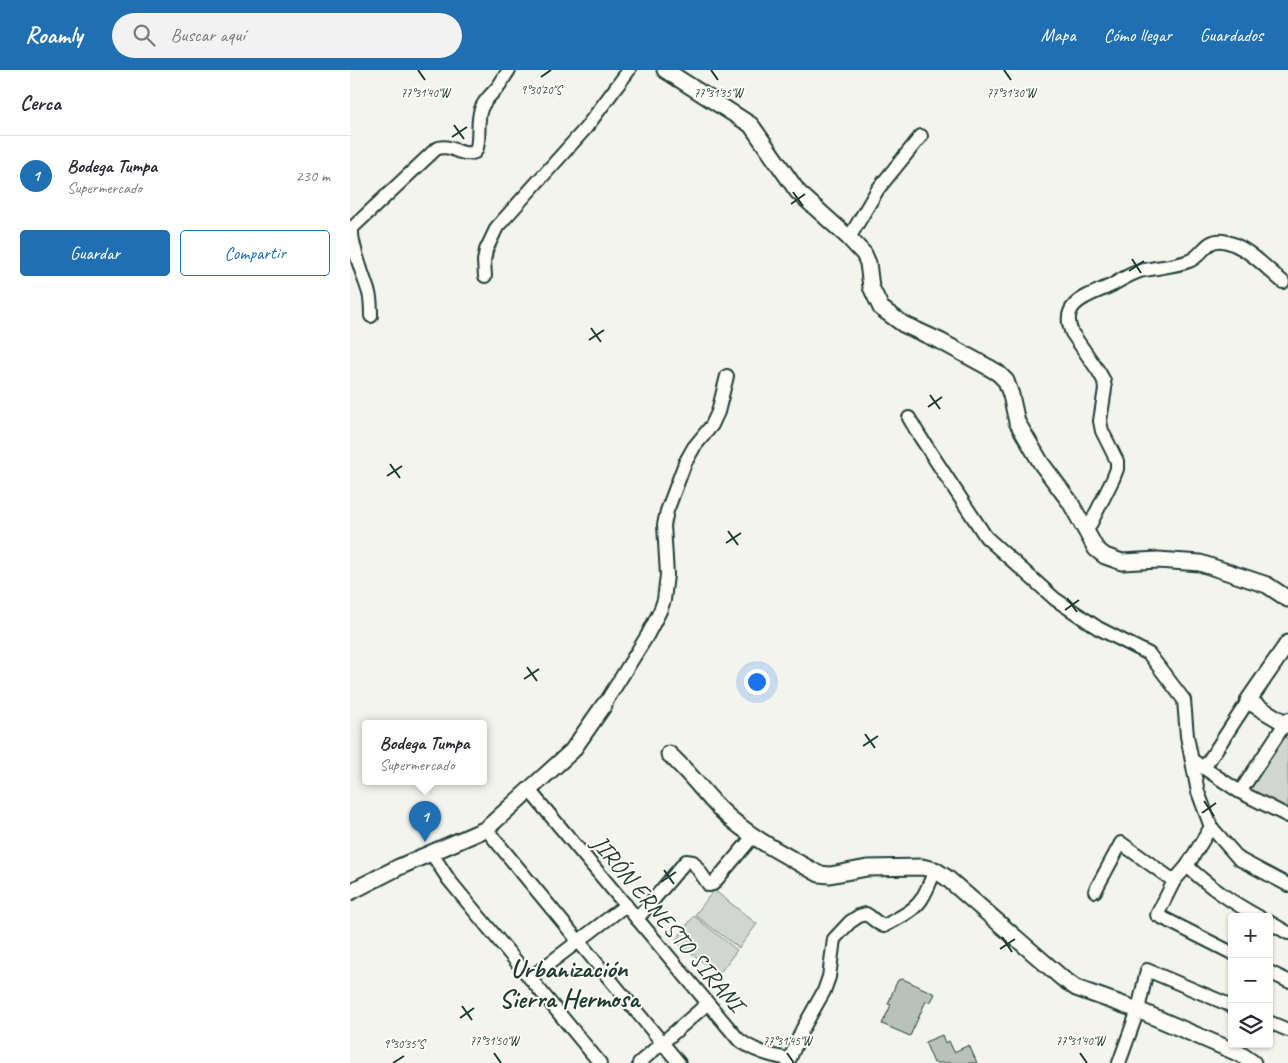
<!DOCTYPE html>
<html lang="es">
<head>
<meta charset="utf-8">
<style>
  body { margin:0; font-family:Caveat,sans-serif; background:#f2f2f3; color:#2b2b33 }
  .controls { position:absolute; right:15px; bottom:15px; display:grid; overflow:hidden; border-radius:5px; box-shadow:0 1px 4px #0004 }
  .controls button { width:45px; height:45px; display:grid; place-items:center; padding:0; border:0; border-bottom:1px solid #e1e1e2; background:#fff; color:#2b2b33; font:25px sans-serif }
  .you { position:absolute; left:406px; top:611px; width:18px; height:18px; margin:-12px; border:4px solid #fff; border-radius:50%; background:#1a73e8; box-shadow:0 0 0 8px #1a73e833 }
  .badge { display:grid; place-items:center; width:32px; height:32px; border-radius:50%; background:#1f6fb2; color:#fff; font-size:16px; font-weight:700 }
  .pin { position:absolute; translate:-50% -41px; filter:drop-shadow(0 1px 2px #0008) }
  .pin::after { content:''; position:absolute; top:26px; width:18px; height:15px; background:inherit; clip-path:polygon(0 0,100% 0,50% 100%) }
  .popup { position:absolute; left:12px; top:650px; width:125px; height:65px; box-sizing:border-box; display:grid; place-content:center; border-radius:5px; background:#fff; filter:drop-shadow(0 1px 4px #0005); font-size:16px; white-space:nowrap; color:#7c7c81 }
  .popup b { font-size:19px; color:#2b2b33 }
  .popup::after { content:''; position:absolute; left:50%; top:100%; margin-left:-10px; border:10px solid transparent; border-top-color:#fff }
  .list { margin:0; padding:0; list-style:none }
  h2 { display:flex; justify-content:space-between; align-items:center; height:65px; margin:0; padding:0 20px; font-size:21px }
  h2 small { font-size:16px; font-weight:400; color:#7c7c81 }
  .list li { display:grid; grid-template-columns:32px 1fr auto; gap:15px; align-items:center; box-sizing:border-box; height:80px; padding:0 20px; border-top:1px solid #e1e1e2 }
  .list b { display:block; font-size:19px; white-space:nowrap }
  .list p { margin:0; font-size:16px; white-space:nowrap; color:#7c7c81 }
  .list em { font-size:16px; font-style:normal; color:#7c7c81 }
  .actions { display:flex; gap:10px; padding:15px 20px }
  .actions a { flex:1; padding:11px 0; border:1px solid #1f6fb2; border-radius:5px; text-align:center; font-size:18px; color:#1f6fb2 }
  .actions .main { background:#1f6fb2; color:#fff }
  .icon { flex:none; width:28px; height:28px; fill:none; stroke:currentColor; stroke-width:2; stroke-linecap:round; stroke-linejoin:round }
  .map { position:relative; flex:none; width:938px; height:993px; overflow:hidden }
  header { display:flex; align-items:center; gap:30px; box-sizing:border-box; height:70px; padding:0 25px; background:#1f6fb2; color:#fff }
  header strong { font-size:24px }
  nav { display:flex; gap:28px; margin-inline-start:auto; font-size:18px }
  .search { width:350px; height:45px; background:#f2f2f3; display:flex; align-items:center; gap:12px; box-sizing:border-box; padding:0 18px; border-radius:28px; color:#7c7c81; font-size:19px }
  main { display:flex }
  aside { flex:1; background:#fff }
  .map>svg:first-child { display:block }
  .green { fill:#d1d6d1; stroke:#788a82 }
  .building { fill:#b9c1bb; stroke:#1f3d34 }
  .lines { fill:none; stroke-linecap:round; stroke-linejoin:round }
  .minor-casing { stroke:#1f3d34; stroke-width:16 }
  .major-casing { stroke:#1f3d34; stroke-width:19 }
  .minor { stroke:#fdfcf7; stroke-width:12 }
  .major { stroke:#fdfcf7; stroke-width:15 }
  .ticks { fill:none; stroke:#1f3d34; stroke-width:2 }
  .labels { text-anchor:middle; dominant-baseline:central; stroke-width:4; stroke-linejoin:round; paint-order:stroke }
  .street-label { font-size:24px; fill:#1f3d34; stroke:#fdfcf7 }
  .quarter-label { font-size:26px; font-weight:bold; fill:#1f3d34; stroke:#fdfcf7 }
  .ticks-label { font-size:12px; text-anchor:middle; fill:#1f3d34; stroke:#fdfcf7; stroke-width:4; stroke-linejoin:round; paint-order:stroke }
</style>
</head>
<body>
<header>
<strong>Roamly</strong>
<div class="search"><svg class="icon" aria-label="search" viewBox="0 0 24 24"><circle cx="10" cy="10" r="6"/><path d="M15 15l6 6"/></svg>Buscar aquí</div>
<nav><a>Mapa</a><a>Cómo llegar</a><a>Guardados</a></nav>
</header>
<main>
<aside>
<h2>Cerca<small></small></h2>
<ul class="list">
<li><span class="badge">1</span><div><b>Bodega Tumpa</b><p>Supermercado</p></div><em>230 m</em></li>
</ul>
<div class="actions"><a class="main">Guardar</a><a>Compartir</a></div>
</aside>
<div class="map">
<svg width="938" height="993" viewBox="0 0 938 993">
  <rect width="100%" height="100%" fill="#f4f4ef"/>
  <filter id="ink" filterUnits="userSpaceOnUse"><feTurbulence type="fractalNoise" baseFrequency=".02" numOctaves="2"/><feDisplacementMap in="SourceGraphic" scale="10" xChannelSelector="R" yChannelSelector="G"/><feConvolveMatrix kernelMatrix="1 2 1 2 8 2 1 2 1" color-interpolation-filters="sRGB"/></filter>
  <g filter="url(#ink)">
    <g class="green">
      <polygon points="932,665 938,669 938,739 896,721"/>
      <polygon points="364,820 407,854 389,878 345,845"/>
      <polygon points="344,846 387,880 369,904 325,871"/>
    </g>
    <g class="building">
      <polygon points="553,909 585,924 580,933 576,931 560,966 532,954 541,935 538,934 545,916 548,910"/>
      <polygon points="592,965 595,973 599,971 604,982 619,975 627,993 584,993 575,972"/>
    </g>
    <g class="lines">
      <defs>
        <g id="minor">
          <polyline points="499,168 528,119 571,66"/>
          <polyline points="135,206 134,191 136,180 147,157 235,59 279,0"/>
          <path d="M21,246C21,238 21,230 19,223C14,207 0,173 2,158L86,79C100,72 111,88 125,82C131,74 126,51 131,39C134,30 142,24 148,17C152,11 155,6 159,0"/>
          <polyline points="559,348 569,365 636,467 705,529 748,558 799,584 834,630 837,666 848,722 861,757 889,789 938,815"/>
          <path d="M736,463L763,409L767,399V391L752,361L750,351L755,319L754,311L749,302L722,263C708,231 742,225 762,215C771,210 780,204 790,201C806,197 823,197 839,191C852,187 856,168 873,171C896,175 916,198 933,212"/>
          <polyline points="254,635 297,566 310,541 314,530 317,505 314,455 317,441 335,393 344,377 362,355 368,342 377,306"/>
          <polyline points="842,690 890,722 938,746"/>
          <polyline points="854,698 898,631"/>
          <path d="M179,720L388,969C403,981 420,986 439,989"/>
          <polyline points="890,722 938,649"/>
          <polyline points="861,757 837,796 824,811 807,845 882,883"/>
          <polyline points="136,759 329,993"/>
          <polyline points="82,784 99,810 250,993"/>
          <path d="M837,796C861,818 880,831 909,847"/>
          <polyline points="745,821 771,773 824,811"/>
          <polyline points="287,849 336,791 343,792 359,815 363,814 400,770 407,769"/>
          <polyline points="919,852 938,863"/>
          <polyline points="919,902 938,911"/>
          <polyline points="180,908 276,835"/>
          <polyline points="919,952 938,960"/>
          <polyline points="289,993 357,934"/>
          <path d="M438,993L452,960L474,921L479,907L484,869L500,852L509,846L516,844C523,848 527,854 534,856C546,849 563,842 571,830C577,821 581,810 585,800"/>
          <polyline points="769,993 788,940 797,900 882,936"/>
        </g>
        <g id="major">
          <polyline points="315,0 401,55 448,122 499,168 514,184 518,193 521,217 531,238 553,254 592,272 638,297 648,303 656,311 661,325 667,352 691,393 720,432 746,479 755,486 772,492 808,490 850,493 917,515 938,529"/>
          <polyline points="938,573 898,631 938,655"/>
          <path d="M319,684C339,702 354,723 372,741C400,768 435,785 469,804L480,805L517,798L572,797L585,800L597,808L712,908L726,918L788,940L890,984L903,993"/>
          <polyline points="0,822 49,797 136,759 222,681 254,635"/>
        </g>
      </defs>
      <use href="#minor" class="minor-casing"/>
      <use href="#major" class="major-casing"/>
      <use href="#minor" class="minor"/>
      <use href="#major" class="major"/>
    </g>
  </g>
  <path class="ticks" d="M68,0L75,10M361,0L368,10M654,0L661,10M191,7L201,0M104,55L114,69M102,67L117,57M443,122L453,136M441,134L455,124M782,189L791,203M779,201L794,191M241,258L251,272M239,270L254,260M580,325L590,339M578,337L592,327M40,394L50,408M37,406L52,396M378,461L388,475M376,473L391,463M717,528L727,542M715,540L729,530M177,597L187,611M174,609L189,599M515,664L525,678M513,676L528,666M854,731L864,746M852,743L866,733M314,800L324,814M311,812L326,802M652,867L662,882M650,879L665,869M112,936L122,950M110,948L124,938M144,983L151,993M437,983L444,993M730,983L737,993M43,993L54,986"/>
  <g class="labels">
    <g class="street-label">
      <text transform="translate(318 853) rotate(50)">JIRÓN ERNESTO SIRANI</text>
    </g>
    <g class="quarter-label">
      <text x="219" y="898">Urbanización<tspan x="219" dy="30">Sierra Hermosa</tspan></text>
    </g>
  </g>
  <g class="ticks-label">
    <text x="191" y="24">9°30'20"S</text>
    <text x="75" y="27">77°31'40"W</text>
    <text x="368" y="27">77°31'35"W</text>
    <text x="661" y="27">77°31'30"W</text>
    <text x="144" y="975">77°31'50"W</text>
    <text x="437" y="975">77°31'45"W</text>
    <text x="730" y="975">77°31'40"W</text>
    <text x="54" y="978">9°30'35"S</text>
  </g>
</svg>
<div class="controls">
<button>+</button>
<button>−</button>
<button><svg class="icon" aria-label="layers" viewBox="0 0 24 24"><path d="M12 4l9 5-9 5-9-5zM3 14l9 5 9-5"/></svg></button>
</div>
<div class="you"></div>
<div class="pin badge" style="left:75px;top:772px">1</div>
<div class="popup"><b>Bodega Tumpa</b>Supermercado</div>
</div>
</main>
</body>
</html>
